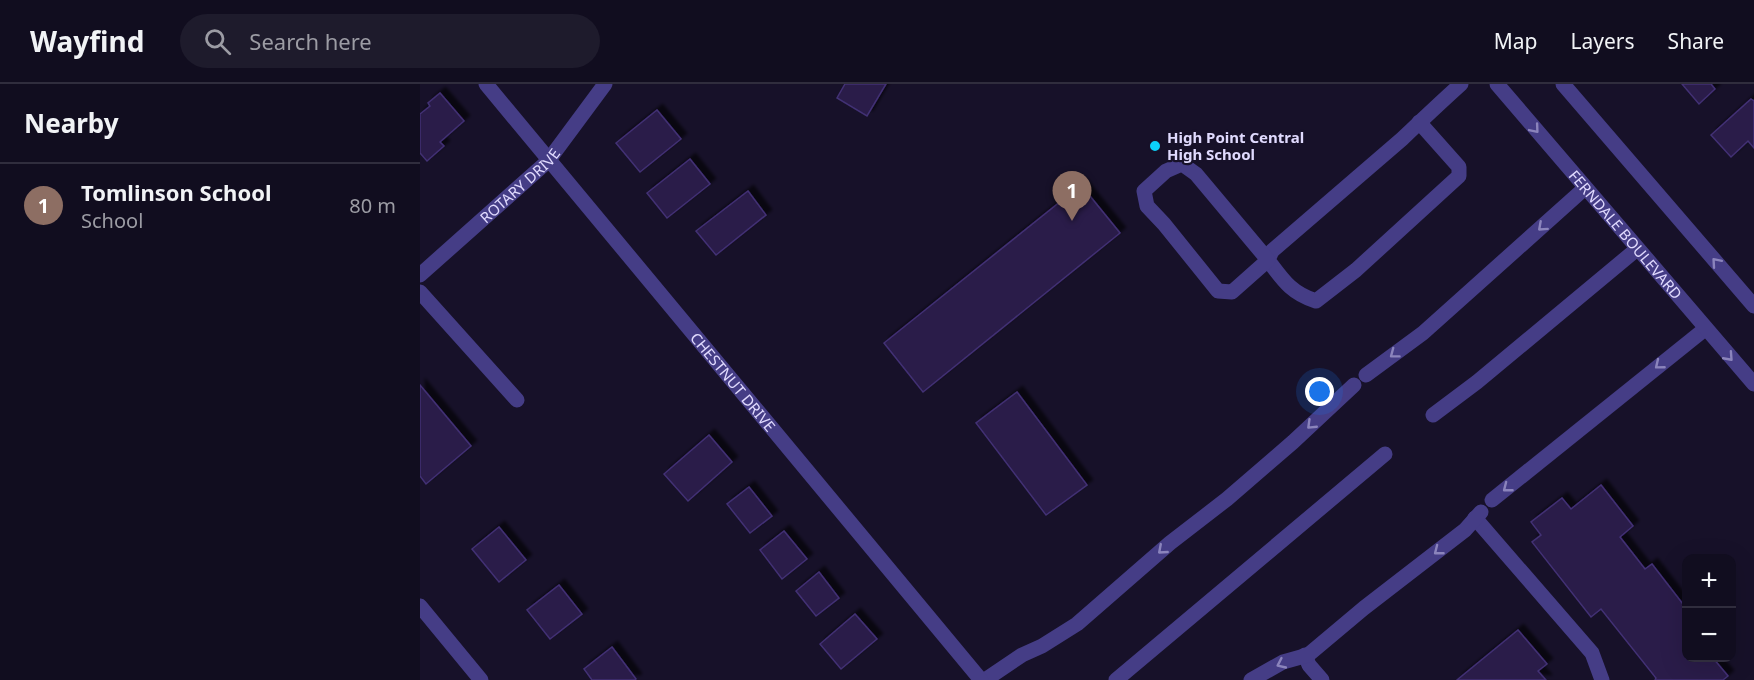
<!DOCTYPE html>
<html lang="en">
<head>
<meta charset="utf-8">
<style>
  body { margin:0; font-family:"Noto Sans",sans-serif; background:#1e1b2c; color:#f1f3f6 }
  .controls { position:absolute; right:18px; bottom:18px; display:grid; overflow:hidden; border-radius:12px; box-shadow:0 6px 24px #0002 }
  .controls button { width:54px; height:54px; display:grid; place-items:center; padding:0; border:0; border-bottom:2px solid #302d3d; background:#110d1f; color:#f1f3f6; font:30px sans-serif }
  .you { position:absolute; left:900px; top:308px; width:21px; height:21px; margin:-15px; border:4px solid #fff; border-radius:50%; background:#1a73e8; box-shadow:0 0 0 9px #1a73e833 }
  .badge { display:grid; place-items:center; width:39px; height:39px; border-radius:50%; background:#d93025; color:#fff; font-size:20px; font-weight:700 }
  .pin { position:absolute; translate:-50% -50px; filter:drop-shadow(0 2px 3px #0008) }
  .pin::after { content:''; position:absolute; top:32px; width:21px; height:18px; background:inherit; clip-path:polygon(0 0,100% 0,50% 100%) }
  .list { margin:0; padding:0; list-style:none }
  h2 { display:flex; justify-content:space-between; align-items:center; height:78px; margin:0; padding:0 24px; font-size:26px }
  h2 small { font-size:20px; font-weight:400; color:#9c9ca4 }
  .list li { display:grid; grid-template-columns:39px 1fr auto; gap:18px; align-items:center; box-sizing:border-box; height:84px; padding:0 24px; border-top:2px solid #302d3d }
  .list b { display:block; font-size:22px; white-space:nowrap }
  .list p { margin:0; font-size:20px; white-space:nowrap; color:#9c9ca4 }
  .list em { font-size:20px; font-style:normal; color:#9c9ca4 }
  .icon { flex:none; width:33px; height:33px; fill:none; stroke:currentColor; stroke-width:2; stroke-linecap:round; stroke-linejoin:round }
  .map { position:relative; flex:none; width:1334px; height:596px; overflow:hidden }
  header { display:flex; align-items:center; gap:36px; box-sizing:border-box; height:84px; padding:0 30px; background:#110d1f; border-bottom:2px solid #302d3d }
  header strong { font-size:28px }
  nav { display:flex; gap:33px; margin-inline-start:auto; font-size:21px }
  .search { width:420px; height:54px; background:#1e1b2c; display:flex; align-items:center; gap:15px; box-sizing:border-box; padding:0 21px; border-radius:33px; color:#9c9ca4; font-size:22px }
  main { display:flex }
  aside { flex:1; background:#110d1f }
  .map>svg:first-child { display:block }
  .building { fill:#291d49; stroke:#423074; stroke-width:1.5; filter:url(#shadow) }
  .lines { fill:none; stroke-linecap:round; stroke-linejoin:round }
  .service { stroke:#453d86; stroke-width:15 }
  .minor { stroke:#453d86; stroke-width:15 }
  .tertiary { stroke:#453d86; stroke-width:15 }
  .oneway { stroke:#8b84bc }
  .poi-dot { fill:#0bd1f9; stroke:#171129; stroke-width:2 }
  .labels { text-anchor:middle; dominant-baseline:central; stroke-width:4.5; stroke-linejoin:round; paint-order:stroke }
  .poi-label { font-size:15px; font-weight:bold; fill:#e0dafe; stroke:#171129; text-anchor:start }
  .street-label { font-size:15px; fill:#e0dafe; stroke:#171129 }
</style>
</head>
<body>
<header>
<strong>Wayfind</strong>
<div class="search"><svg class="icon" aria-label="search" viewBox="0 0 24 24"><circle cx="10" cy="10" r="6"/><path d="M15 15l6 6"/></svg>Search here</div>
<nav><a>Map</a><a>Layers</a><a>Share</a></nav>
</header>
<main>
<aside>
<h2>Nearby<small></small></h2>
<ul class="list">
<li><span class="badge" style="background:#8d6e63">1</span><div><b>Tomlinson School</b><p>School</p></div><em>80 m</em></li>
</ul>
</aside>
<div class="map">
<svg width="1334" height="596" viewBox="0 0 1334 596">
  <defs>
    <filter id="shadow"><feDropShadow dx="5.5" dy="-5.5" stdDeviation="1.5" flood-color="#0009"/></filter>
  </defs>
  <rect width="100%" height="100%" fill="#171129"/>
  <g class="building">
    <polygon points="425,0 466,0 447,32 417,14"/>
    <polygon points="1262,0 1291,0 1295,5 1279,20"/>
    <polygon points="20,9 44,37 20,58 24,62 7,77 0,69 0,30 10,22 8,19"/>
    <polygon points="1331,15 1334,17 1334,64 1328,57 1311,73 1291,51"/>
    <polygon points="237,26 261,55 220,88 196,59"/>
    <polygon points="270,75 290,100 247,134 227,109"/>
    <polygon points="661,101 700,149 503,308 464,259"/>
    <polygon points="328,107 346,131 296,171 276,147"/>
    <polygon points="0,301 51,362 6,400 0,392"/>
    <polygon points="597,308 667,401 626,431 556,339"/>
    <polygon points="289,351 312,378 268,417 244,390"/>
    <polygon points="1181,401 1213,442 1200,453 1225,485 1232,480 1266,524 1266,574 1293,574 1308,592 1303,596 1235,596 1236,594 1181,525 1171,533 1112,458 1121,451 1111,438 1142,414 1151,425"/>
    <polygon points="329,403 352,432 330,449 307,420"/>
    <polygon points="79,443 106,476 79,498 52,465"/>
    <polygon points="364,447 387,475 362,495 340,466"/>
    <polygon points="399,488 419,514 396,532 376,507"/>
    <polygon points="139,501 162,530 130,555 107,526"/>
    <polygon points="435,530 457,555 421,585 400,560"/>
    <polygon points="1098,546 1127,580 1118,587 1126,596 1037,596"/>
    <polygon points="192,563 216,595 215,596 172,596 164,585"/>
  </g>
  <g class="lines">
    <g class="service">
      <path d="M999,38L1039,83V92L936,186L896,217C871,209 863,196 848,176L852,167L982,55C1002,36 1021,18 1041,0"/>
      <polygon points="762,80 776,90 848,176 812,208 798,207 744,140 727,122 724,107 746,87"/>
      <polyline points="0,208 97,316"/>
      <polyline points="946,291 1003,249 1165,104"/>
      <polyline points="1013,331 1057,298 1217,165"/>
      <polyline points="1072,416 1285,245"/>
      <polyline points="1055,434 1172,569 1182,596"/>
      <polyline points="885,571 889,581 902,596"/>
      <polyline points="565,596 602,571 622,562 657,540 750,459 807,415 873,358 934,301"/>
      <polyline points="696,596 965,370"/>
      <polyline points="831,596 863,578 888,571 944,524 1045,446 1061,428"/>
    </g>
    <g class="minor">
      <path id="s1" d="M1077,0L1334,300"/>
      <polyline points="1143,0 1334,222"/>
      <polyline points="0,522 61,596"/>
    </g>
    <g class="tertiary">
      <path id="s2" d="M66,0L561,596"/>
      <path id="s3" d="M0,191L128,77L185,0"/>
    </g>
  </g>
  <defs><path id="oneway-chevron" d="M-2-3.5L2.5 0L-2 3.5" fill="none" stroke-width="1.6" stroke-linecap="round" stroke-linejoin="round" transform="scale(1.5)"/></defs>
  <g class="oneway">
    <use href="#oneway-chevron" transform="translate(1115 45) rotate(50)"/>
    <use href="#oneway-chevron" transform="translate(1122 143) rotate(138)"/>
    <use href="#oneway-chevron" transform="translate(1296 178) rotate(-131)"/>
    <use href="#oneway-chevron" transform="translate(974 270) rotate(143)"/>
    <use href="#oneway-chevron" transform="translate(1309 273) rotate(48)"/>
    <use href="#oneway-chevron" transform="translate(1239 281) rotate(141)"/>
    <use href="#oneway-chevron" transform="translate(891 341) rotate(136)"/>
    <use href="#oneway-chevron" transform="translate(1087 404) rotate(142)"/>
    <use href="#oneway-chevron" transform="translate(742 466) rotate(139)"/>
    <use href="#oneway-chevron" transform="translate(1018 467) rotate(142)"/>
    <use href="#oneway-chevron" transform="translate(861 580) rotate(155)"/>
  </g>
  <circle class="poi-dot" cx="735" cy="62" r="6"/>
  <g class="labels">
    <g class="poi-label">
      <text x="747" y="53">High Point Central<tspan x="747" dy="17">High School</tspan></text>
    </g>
    <g class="street-label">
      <text stroke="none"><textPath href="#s3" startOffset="134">ROTARY DRIVE</textPath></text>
      <text stroke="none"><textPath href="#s1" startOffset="198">FERNDALE BOULEVARD</textPath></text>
      <text stroke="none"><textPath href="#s2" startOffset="387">CHESTNUT DRIVE</textPath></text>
    </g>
  </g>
</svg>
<div class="controls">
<button>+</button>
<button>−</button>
</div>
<div class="you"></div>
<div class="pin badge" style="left:652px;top:137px;background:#8d6e63">1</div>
</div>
</main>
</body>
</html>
